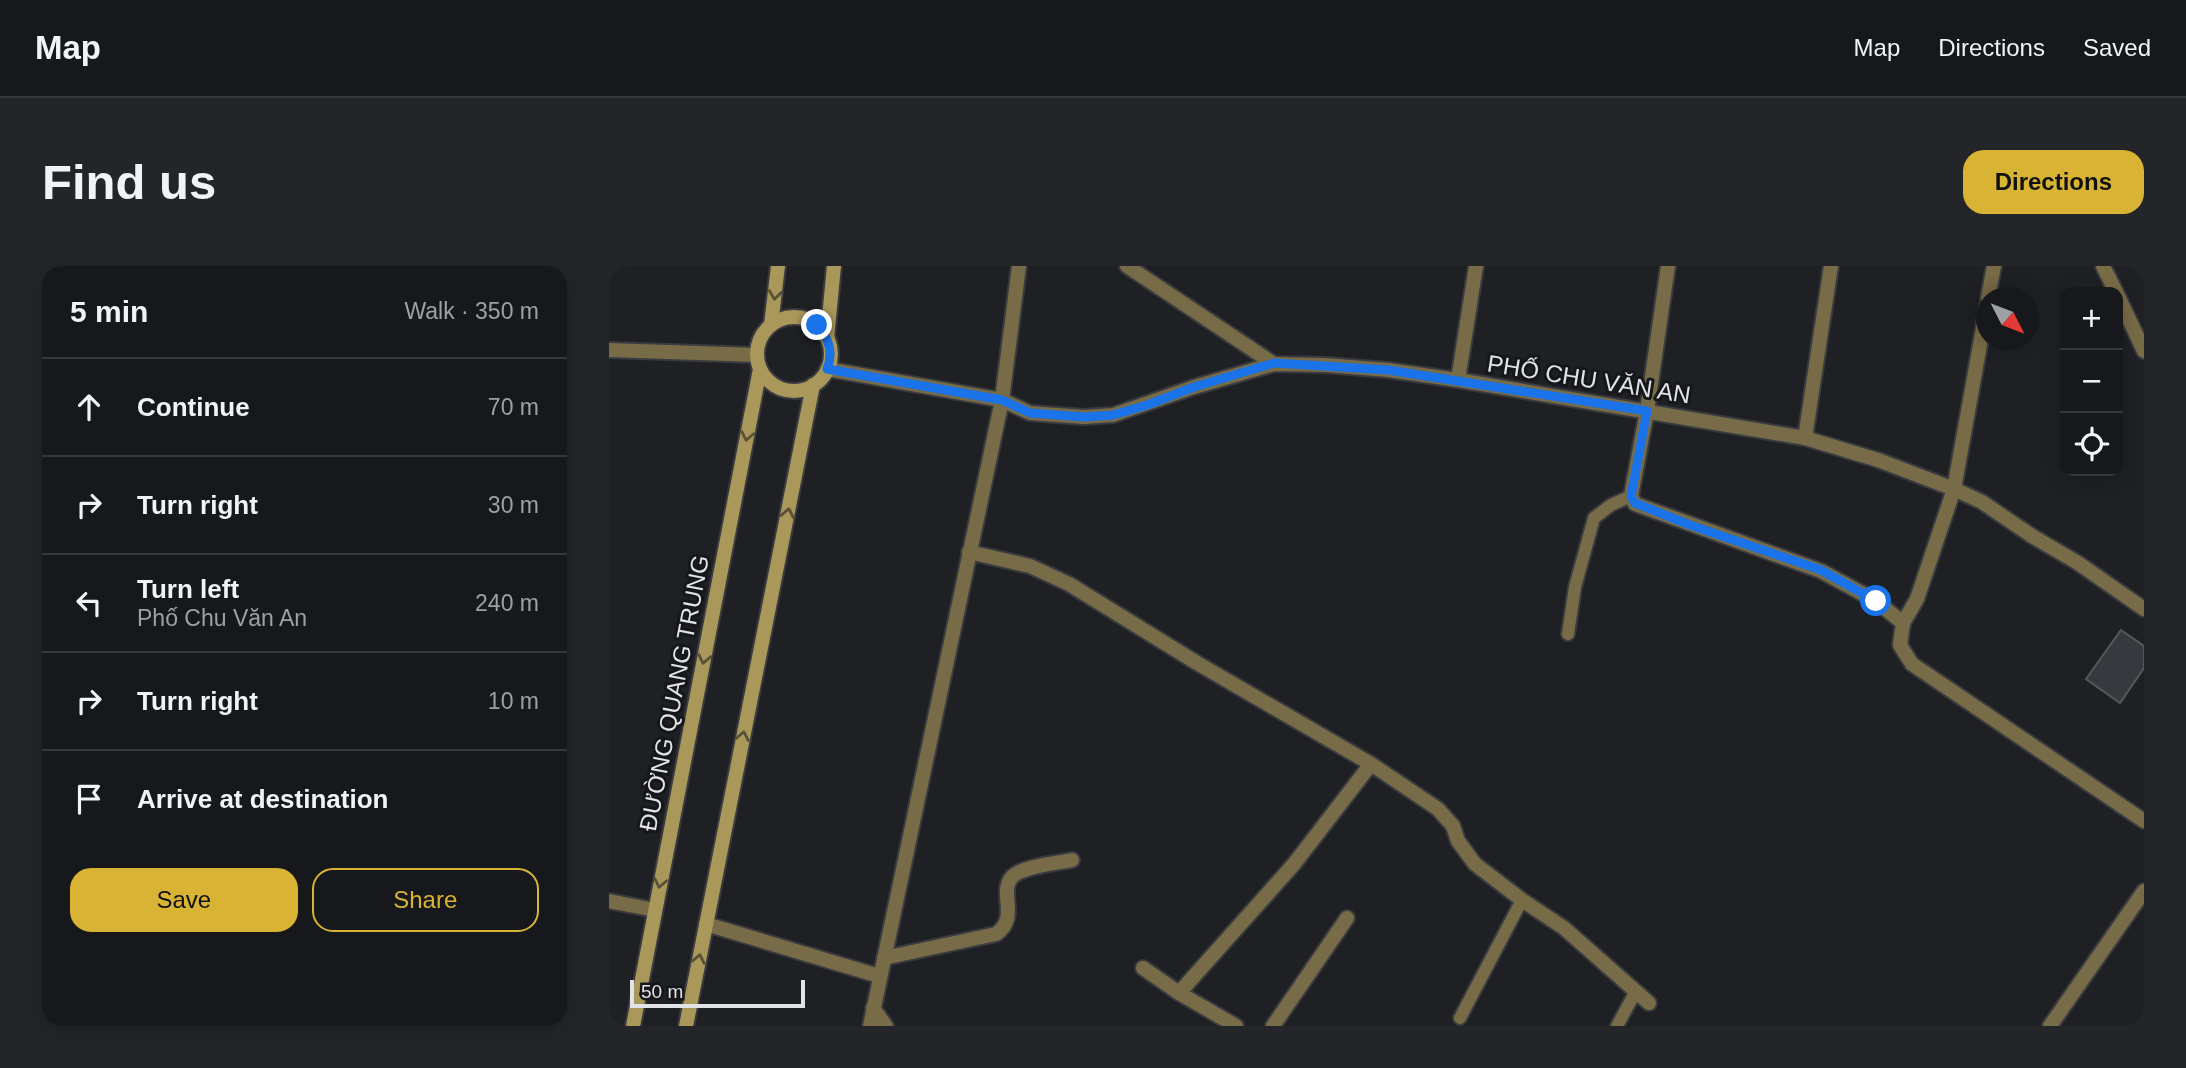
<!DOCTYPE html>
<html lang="en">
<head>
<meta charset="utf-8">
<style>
  body { margin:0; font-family:Arial,sans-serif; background:#232528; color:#f1f3f6 }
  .controls { position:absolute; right:21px; top:21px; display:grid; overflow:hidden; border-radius:14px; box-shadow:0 4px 18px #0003 }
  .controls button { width:63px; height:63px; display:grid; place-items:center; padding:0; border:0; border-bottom:2px solid #35373a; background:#16181b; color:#f1f3f6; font:35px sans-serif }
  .compass { position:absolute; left:1367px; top:21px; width:63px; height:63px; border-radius:50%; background:#16181b; box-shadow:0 4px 18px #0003; rotate:132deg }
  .scale { position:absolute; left:21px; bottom:18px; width:175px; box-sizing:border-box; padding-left:7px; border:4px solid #e2e3e6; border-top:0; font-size:19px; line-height:24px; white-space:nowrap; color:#e2e3e6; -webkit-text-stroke:5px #15171b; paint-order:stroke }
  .stop { position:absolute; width:21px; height:21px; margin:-16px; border:5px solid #1a73e8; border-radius:50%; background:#fff }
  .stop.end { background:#1a73e8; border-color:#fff; box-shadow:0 2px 7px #0008 }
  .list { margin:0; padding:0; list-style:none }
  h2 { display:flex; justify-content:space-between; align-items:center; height:91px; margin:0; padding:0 28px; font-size:30px }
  h2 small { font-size:23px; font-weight:400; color:#9ea0a3 }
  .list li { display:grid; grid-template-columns:46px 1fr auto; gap:21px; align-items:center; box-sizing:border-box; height:98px; padding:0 28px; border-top:2px solid #35373a }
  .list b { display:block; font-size:26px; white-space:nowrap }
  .list p { margin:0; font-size:23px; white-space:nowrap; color:#9ea0a3 }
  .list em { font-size:23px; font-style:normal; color:#9ea0a3 }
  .actions { display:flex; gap:14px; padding:21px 28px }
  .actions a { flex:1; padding:16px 0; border:2px solid #d9b434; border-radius:21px; text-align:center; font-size:24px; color:#d9b434 }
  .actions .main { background:#d9b434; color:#111 }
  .icon { flex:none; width:38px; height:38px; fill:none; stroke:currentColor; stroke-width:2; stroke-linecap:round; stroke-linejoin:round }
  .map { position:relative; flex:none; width:1535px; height:760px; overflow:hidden; border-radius:21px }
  header { display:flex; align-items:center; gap:42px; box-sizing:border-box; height:98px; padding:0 35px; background:#16181b; border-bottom:2px solid #35373a }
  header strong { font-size:33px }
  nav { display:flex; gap:38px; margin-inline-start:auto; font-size:24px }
  .intro { display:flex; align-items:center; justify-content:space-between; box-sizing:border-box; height:168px; padding:0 42px }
  h1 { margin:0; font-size:49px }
  .button { padding:18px 32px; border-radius:21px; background:#d9b434; color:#111; font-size:24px; font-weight:700 }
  main { display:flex; gap:42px; padding:0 42px }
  aside { flex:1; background:#16181b; border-radius:21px; box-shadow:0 4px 18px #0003 }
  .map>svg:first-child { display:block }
  .building { fill:#37393e; stroke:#55575c; stroke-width:2 }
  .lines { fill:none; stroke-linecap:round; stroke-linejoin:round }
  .lane-casing { stroke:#393b3f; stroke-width:16 }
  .street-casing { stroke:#393b3f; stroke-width:18 }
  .secondary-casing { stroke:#393b3f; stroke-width:18 }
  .lane { stroke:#786b47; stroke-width:12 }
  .street { stroke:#786b47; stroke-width:14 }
  .secondary { stroke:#aa975a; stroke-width:14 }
  .oneway { stroke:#585137 }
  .route { stroke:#1a73e8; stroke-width:9 }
  .labels { text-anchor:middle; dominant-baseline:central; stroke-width:6; stroke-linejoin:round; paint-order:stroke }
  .street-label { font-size:24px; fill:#e2e3e6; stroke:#15171b }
</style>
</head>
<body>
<header>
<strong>Map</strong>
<nav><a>Map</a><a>Directions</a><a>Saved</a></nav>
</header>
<div class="intro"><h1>Find us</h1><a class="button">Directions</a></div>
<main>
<aside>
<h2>5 min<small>Walk · 350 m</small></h2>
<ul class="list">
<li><svg class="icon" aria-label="ahead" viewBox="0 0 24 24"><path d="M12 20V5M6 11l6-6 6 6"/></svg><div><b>Continue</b></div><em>70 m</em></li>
<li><svg class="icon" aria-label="right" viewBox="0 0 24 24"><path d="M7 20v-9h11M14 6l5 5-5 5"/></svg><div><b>Turn right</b></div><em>30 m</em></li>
<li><svg class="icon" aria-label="left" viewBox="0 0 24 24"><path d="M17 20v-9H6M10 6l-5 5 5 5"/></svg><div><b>Turn left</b><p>Phố Chu Văn An</p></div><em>240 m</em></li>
<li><svg class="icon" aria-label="right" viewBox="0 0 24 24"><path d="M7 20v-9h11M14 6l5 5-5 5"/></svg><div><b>Turn right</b></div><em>10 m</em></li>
<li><svg class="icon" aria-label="arrive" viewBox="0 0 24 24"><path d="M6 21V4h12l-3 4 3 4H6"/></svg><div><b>Arrive at destination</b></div></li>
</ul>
<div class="actions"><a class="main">Save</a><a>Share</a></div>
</aside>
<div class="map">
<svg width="1535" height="760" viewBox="0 0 1535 760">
  <rect width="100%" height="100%" fill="#1e2024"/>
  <polygon class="building" points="1512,364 1535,380 1535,402 1511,437 1477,413"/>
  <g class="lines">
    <defs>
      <g id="lane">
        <polyline points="959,368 966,321 985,252 1002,239 1022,230"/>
        <polyline points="851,752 913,634"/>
        <polyline points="1008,760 1027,725"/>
      </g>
      <g id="street">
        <polyline points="518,0 665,98"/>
        <polyline points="1059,0 1038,145 1022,230 1026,238 1212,305 1267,335 1294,357 1291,379 1303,398 1535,555"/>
        <polyline points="1494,0 1507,26"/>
        <polyline points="1509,30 1535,85"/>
        <polyline points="1379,32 1385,0"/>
        <polyline points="0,84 148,89"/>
        <polyline points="218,103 393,134 421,147 475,151 504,149 585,121 665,98 716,99 779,104 849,114 1196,172 1269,194 1345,223 1373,236 1423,270 1469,297 1535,343"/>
        <polyline points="849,114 867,0"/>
        <polyline points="1196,172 1222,0"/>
        <polyline points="360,286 421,300 460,318 588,397 762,498 829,543 844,560 849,575 866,598 913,634 955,662 1040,737"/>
        <polyline points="1294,357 1308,333 1345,223 1378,40"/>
        <polyline points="0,635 46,644"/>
        <polyline points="97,658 270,710"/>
        <path d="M275,692L387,668C411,651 389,627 403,611C413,600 449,597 463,594"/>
        <polyline points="534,702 570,727 627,760"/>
        <polyline points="570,727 685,598 762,498"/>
        <polyline points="264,742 277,760"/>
        <polyline points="261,760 393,134 410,0"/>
        <polyline points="664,760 738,652"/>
        <polyline points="1441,760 1535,625"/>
      </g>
      <g id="secondary">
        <circle cx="185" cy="88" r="37"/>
        <polyline points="162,59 169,0"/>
        <polyline points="218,72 225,0"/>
        <polyline points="24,760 151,103"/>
        <polyline points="77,760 204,119"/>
      </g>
    </defs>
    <use href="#lane" class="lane-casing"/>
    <use href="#street" class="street-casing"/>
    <use href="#secondary" class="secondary-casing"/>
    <use href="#lane" class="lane"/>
    <use href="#street" class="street"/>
    <use href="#secondary" class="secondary"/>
  </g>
  <defs><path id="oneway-chevron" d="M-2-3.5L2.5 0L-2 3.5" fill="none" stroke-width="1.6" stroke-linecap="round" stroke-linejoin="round" transform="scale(1.75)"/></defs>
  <g class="oneway">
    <use href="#oneway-chevron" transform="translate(166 29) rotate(97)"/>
    <use href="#oneway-chevron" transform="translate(138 170) rotate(101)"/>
    <use href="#oneway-chevron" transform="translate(179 247) rotate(-79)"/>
    <use href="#oneway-chevron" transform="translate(95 393) rotate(101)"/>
    <use href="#oneway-chevron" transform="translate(134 470) rotate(-79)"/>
    <use href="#oneway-chevron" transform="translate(51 617) rotate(101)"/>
    <use href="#oneway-chevron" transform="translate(90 693) rotate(-79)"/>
  </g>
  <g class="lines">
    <path class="route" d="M208,59C220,72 225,86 218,103L393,134L421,147L475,151L504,149L538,139L585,121L665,97L779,104L1038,145L1022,230L1026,237L1081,259L1212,304L1267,335"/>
  </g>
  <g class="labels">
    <g class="street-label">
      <text transform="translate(980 113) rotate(9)">PHỐ CHU VĂN AN</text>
      <text transform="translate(65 427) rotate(-79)">ĐƯỜNG QUANG TRUNG</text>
    </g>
  </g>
</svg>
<div class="controls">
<button>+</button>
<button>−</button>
<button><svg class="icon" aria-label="locate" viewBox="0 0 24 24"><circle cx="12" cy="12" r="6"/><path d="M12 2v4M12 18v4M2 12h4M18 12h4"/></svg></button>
</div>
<svg class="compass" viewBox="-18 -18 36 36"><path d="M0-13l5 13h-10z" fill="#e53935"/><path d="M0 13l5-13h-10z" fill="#9ea0a3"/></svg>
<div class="scale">50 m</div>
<div class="stop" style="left:1267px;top:335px"></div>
<div class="stop end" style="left:208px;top:59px"></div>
</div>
</main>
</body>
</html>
